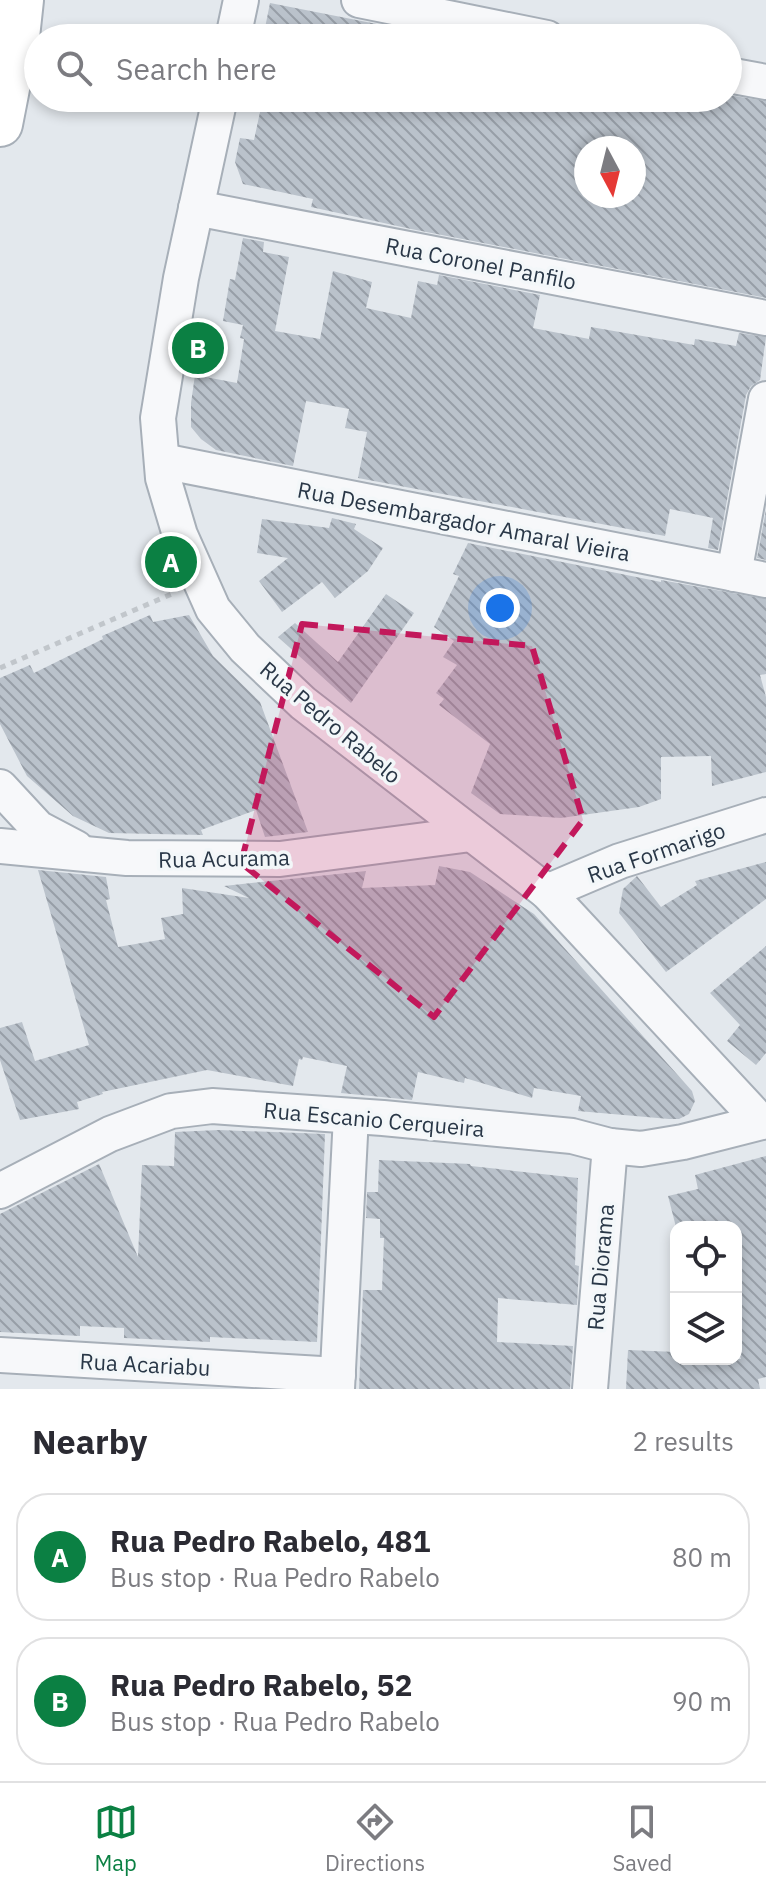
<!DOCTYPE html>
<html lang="en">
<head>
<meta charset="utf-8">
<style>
  body { margin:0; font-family:"IBM Plex Sans",sans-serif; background:#f7f7f7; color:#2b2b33 }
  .controls { position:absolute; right:24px; bottom:24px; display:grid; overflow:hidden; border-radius:16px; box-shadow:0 4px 12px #0003 }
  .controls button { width:72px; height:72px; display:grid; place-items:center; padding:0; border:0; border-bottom:2px solid #e1e1e2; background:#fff; color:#2b2b33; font:40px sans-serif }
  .compass { position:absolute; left:574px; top:136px; width:72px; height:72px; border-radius:50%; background:#fff; box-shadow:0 4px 12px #0003; rotate:173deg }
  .you { position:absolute; left:500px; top:608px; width:28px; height:28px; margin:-20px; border:6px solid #fff; border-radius:50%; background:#1a73e8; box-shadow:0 0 0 12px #1a73e833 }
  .badge { display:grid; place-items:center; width:52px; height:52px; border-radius:50%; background:#0b8043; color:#fff; font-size:26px; font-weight:700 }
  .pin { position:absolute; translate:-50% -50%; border:4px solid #fff; box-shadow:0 2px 8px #0006 }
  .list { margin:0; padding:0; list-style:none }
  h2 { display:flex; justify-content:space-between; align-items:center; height:104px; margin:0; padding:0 32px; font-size:34px }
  h2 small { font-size:26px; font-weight:400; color:#7c7c81 }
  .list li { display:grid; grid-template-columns:52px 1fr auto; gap:24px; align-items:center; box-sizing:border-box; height:128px; margin:0 16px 16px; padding:0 16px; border:2px solid #e1e1e2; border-radius:32px }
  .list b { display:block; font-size:30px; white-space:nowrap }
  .list p { margin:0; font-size:26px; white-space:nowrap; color:#7c7c81 }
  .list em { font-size:26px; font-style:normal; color:#7c7c81 }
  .icon { flex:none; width:44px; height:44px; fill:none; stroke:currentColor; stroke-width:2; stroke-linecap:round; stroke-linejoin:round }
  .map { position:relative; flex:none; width:766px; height:1389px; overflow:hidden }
  .search { position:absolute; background:#fff; box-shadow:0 4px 12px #0003; left:24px; right:24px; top:24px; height:88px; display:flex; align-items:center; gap:20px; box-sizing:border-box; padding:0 28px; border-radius:44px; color:#7c7c81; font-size:30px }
  .sheet { height:392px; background:#fff }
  nav { display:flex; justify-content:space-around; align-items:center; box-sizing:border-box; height:112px; border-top:2px solid #e1e1e2; background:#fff; font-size:22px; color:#7c7c81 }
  nav a { display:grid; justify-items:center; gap:4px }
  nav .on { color:#0b8043 }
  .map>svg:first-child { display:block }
  .building { fill:url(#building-back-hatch); fill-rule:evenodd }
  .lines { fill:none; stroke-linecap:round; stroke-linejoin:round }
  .street-casing { stroke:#a7afb8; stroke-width:38 }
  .secondary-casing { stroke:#a7afb8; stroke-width:48 }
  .path { stroke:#c1c6cb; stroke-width:5; stroke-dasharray:6 6; stroke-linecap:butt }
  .street { stroke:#f7f8fa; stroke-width:34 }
  .secondary { stroke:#fff; stroke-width:44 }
  .marked { fill:#c2185b; fill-opacity:0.2; stroke:#c2185b; stroke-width:6; stroke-dasharray:16 10; stroke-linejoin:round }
  .labels { text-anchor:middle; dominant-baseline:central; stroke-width:7; stroke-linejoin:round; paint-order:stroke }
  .street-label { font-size:22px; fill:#293747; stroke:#f3f7f9 }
</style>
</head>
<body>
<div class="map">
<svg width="766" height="1389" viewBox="0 0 766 1389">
  <defs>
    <pattern id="building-back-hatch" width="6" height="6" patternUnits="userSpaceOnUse" patternTransform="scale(2)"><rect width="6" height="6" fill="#bac2cb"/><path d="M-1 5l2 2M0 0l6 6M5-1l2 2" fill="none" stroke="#979ea7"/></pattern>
  </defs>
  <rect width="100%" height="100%" fill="#e3e8ed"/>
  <g class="building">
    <polygon points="270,3 397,28 396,38 263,38"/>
    <path d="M728,95L766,101V298L411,229L311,207L313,199L243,184L235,162L240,138L254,140L263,98H728ZM586,148H634V196H586Z"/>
    <polygon points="243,238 264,242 263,252 289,257 275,331 320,339 333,271 372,282 366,308 411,318 418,281 437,285 439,275 540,295 533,328 589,339 591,327 694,345 695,339 736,346 739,333 766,337 760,380 751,386 746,395 718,550 708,548 713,518 670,509 665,536 358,478 367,432 345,428 349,409 306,401 293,466 216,450 201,439 191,427 191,403 195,375 237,383 244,339 240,338 243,325 223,321 230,279 235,280"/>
    <polygon points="766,510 766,560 757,558"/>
    <polygon points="332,518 356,524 354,529 383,548 368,571 335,598 322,582 282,612 259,581 288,558 257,553 262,519 329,528"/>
    <polygon points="468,543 661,582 661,580 766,599 766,674 760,675 766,697 766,772 712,786 711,756 661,757 661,799 639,807 561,818 500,814 471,793 490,744 439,705 444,699 436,693 457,665 443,657 454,641 434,627 459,576 453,574"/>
    <polygon points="386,594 414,613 351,703 278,637 295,623 338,662"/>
    <polygon points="150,615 153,622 189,615 213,656 260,702 308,832 265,837 256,810 201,830 203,835 109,833 73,816 27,776 0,724 0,678 30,665 34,673 103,639 102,636"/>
    <polygon points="766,862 766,899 666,972 619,913 623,889 637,876 661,907 697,885 695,881"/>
    <polygon points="439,866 470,872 534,914 692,1091 695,1101 689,1114 679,1119 669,1119 578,1111 581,1096 534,1088 532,1098 465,1078 464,1083 418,1072 412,1100 341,1093 347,1066 303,1057 302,1060 299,1059 293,1086 207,1070 102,1092 103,1094 77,1102 79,1109 20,1120 0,1060 0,1028 22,1022 35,1061 89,1045 38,870 106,877 110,899 106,900 118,947 165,939 161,918 183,914 182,888 249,898 224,886 366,871 362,888 435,885"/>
    <polygon points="766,946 766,1053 756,1065 727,1041 740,1025 710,993"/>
    <polygon points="219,1130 325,1134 317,1342 210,1337 210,1342 124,1338 124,1328 80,1326 80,1336 0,1332 0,1214 99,1164 138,1257 142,1165 174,1166 175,1132"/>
    <polygon points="766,1156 766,1377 758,1379 760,1389 626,1389 628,1350 676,1352 676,1359 741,1359 736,1338 736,1227 676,1227 668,1196 698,1189 695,1175"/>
    <polygon points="379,1160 470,1164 471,1166 578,1178 575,1265 579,1266 577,1305 498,1298 497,1342 573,1346 570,1389 359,1389 363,1290 382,1290 384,1238 380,1238 380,1219 366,1218 367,1192 378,1192"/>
  </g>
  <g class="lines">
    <defs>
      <g id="street">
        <polyline points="359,0 547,38"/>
        <polyline points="233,38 241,0"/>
        <polyline points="728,75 766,82"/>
        <polyline points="220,98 181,278 158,418 163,478 180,535 213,609 245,648 303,703 547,892 761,1122"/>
        <polyline points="196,208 766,318"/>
        <polyline points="162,461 766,580"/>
        <polyline points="734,574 766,399"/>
        <polyline points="0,787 38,828 76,848"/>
        <polyline points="0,846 127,858 280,859 471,834"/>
        <polyline points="547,892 620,861 766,815"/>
        <polyline points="0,1191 110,1134 171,1111 212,1106 383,1118 572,1136 610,1146 641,1149 683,1142 766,1121"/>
        <polyline points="0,1355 338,1375"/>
        <polyline points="337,1389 351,1116"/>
        <polyline points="590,1389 610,1146"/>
      </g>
      <polyline id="secondary" points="0,124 17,37 21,0"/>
    </defs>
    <use href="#street" class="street-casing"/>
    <use href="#secondary" class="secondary-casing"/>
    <polyline class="path" points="0,668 174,593"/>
    <use href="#street" class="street"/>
    <use href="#secondary" class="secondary"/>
  </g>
  <path class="marked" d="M302,624L532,646L583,820L434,1017L241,863Z"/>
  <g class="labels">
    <g class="street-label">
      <text transform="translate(481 263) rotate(11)">Rua Coronel Panfilo</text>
      <text transform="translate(464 521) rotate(11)">Rua Desembargador Amaral Vieira</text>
      <text transform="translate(331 722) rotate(40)">Rua Pedro Rabelo</text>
      <text transform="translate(656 852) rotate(-19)">Rua Formarigo</text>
      <text transform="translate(224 858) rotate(-1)">Rua Acurama</text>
      <text transform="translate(374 1119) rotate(5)">Rua Escanio Cerqueira</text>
      <text transform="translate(600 1267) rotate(-85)">Rua Diorama</text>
      <text transform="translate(145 1364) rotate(3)">Rua Acariabu</text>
    </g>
  </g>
</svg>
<div class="controls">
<button><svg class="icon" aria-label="locate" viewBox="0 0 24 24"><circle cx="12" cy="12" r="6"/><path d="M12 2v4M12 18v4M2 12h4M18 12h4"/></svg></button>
<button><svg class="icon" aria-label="layers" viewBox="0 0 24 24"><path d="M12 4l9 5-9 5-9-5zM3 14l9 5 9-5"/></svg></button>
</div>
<svg class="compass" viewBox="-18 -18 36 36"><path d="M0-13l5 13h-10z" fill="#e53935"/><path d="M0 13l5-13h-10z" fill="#7c7c81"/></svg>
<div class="you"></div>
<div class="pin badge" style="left:171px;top:562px">A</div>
<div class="pin badge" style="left:198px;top:348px">B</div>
<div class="search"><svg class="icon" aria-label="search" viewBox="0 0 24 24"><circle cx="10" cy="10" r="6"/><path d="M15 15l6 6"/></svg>Search here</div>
</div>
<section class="sheet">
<h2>Nearby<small>2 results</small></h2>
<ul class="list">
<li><span class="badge">A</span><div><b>Rua Pedro Rabelo, 481</b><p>Bus stop · Rua Pedro Rabelo</p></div><em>80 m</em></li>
<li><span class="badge">B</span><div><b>Rua Pedro Rabelo, 52</b><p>Bus stop · Rua Pedro Rabelo</p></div><em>90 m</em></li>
</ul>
</section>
<nav>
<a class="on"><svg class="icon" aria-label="map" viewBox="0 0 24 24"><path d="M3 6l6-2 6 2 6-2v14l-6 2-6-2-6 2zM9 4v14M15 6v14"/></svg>Map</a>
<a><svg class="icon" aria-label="directions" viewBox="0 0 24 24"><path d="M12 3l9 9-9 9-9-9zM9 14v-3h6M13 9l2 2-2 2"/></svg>Directions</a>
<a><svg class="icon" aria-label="saved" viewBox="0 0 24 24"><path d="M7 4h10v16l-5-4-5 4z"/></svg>Saved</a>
</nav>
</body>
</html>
